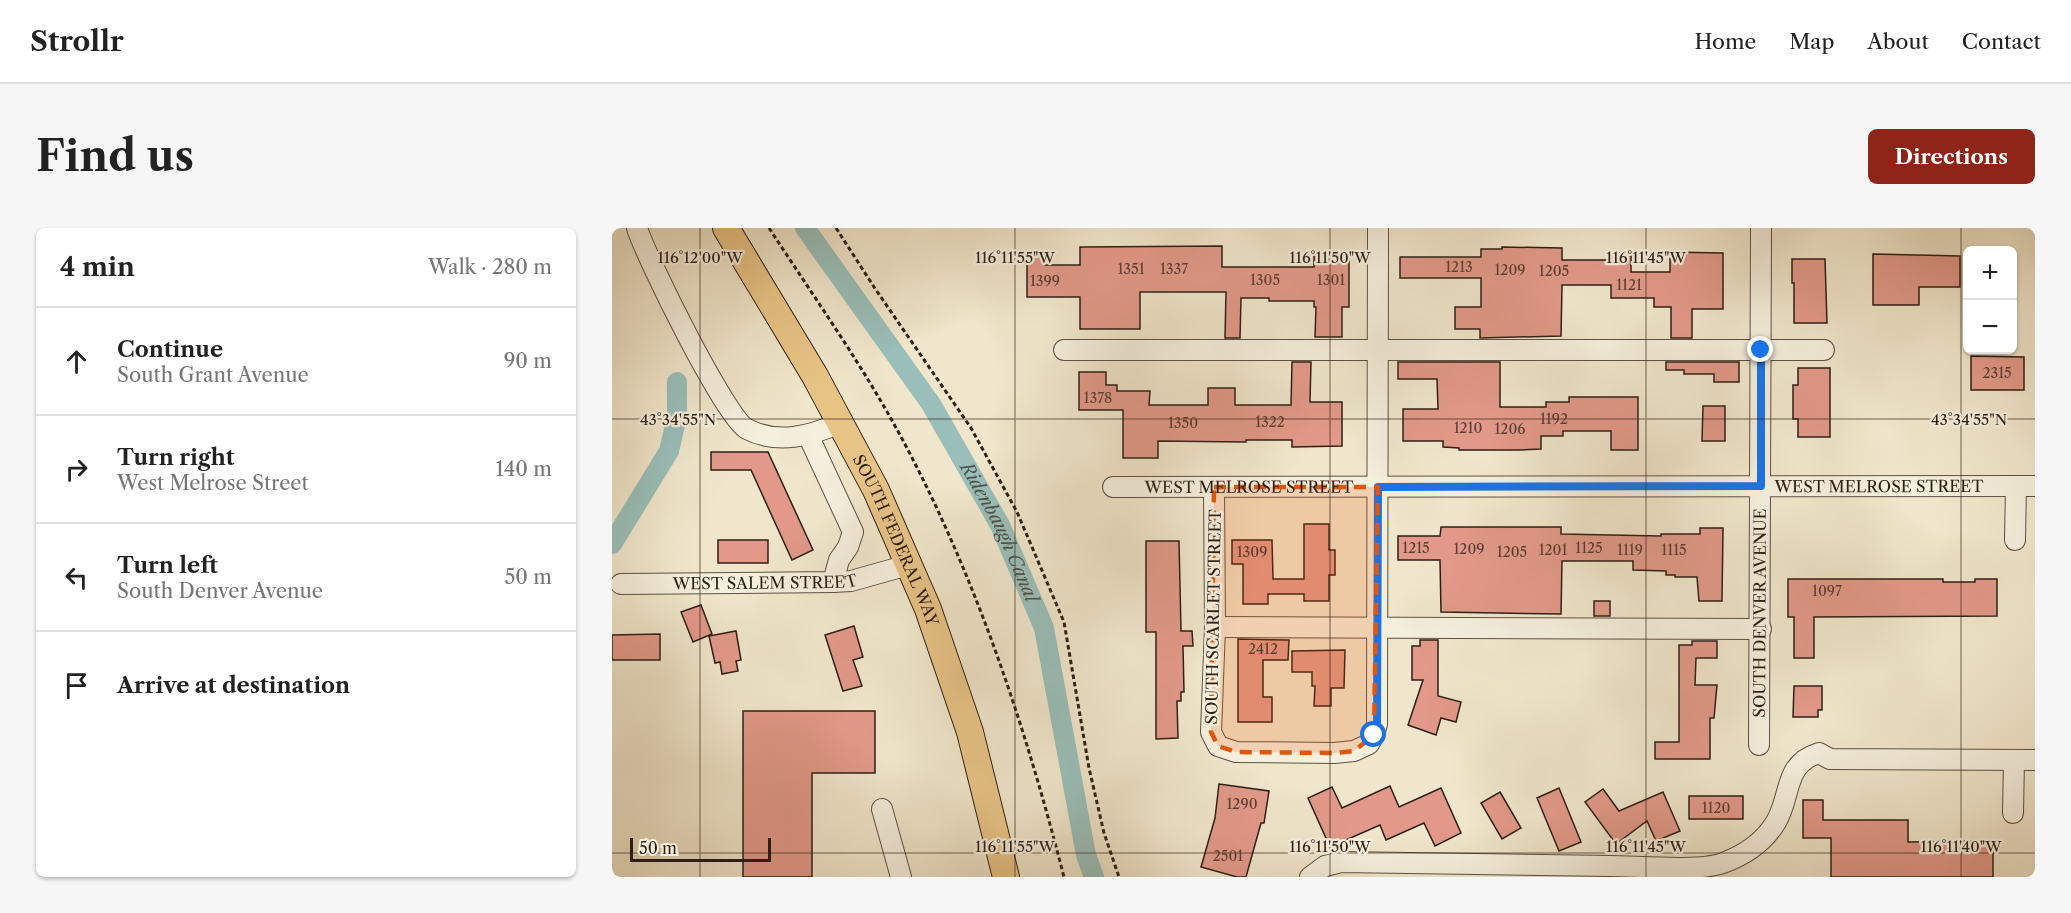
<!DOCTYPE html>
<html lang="en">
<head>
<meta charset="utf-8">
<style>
  body { margin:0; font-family:"Libre Caslon Text",serif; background:#f6f6f6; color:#222 }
  .controls { position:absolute; right:18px; top:18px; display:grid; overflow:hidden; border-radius:9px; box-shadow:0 2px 4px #0004 }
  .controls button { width:54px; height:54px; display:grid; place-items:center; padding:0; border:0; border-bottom:2px solid #e0e0e0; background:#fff; color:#222; font:30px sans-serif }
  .scale { position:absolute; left:18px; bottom:15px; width:141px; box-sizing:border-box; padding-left:6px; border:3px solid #2d1f16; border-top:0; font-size:16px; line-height:21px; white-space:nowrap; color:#2d1f16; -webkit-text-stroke:4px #f5efdd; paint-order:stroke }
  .stop { position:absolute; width:18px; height:18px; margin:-14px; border:4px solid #1a73e8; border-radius:50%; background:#fff }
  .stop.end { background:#1a73e8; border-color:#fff; box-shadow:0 2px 6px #0008 }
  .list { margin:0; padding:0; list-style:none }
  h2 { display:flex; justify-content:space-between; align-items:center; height:78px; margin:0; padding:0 24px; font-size:26px }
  h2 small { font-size:20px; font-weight:400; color:#767676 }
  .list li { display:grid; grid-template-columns:39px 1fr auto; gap:18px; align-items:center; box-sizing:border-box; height:108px; padding:0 24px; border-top:2px solid #e0e0e0 }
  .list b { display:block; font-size:22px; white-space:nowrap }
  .list p { margin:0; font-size:20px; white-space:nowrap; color:#767676 }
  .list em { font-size:20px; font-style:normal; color:#767676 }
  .icon { flex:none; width:33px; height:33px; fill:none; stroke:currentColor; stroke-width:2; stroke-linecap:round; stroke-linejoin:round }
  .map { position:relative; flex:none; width:1423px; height:649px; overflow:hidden; border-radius:9px }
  header { display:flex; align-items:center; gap:36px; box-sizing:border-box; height:84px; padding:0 30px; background:#fff; border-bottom:2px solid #e0e0e0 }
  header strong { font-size:28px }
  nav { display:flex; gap:33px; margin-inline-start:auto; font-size:21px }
  .intro { display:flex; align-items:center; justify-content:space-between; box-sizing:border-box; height:144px; padding:0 36px }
  h1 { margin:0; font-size:42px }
  .button { padding:15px 27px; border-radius:9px; background:#8f2418; color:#fff; font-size:21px; font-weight:700 }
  main { display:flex; gap:36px; padding:0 36px }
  aside { flex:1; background:#fff; border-radius:9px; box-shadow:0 2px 4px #0004 }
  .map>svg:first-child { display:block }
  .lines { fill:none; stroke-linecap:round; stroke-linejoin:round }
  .canal { stroke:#9abfba; stroke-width:20 }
  .building { fill:#e29989; stroke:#2d1f16; stroke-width:1.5 }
  .minor-casing { stroke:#5e5143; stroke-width:22 }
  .major-casing { stroke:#2d1f16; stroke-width:28 }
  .path { stroke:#2d1f16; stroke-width:3; stroke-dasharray:4.5 3; stroke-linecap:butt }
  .minor { stroke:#f5efdd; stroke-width:20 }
  .major { stroke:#e8c386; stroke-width:26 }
  .route { stroke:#1a73e8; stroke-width:8 }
  .marked { fill:#df560c; fill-opacity:0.2; stroke:#df560c; stroke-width:4.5; stroke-dasharray:12 8; stroke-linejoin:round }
  .ticks { fill:none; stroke:#2d1f16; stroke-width:1.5; stroke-opacity:0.45 }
  .labels { text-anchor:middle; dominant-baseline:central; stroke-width:4.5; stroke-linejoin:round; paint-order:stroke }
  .number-label { font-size:14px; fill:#5a3e33 }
  .street-label { font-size:16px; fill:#2d1f16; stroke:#f5efdd }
  .water-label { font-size:18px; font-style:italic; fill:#4e4f47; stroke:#f5efdd }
  .ticks-label { font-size:15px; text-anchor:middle; fill:#2d1f16; stroke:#f5efdd; stroke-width:4.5; stroke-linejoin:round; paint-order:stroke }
</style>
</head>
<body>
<header>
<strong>Strollr</strong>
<nav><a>Home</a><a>Map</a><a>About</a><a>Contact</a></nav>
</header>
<div class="intro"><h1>Find us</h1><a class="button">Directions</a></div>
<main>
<aside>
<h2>4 min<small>Walk · 280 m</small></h2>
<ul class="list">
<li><svg class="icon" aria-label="ahead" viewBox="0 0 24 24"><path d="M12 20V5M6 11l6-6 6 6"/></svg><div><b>Continue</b><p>South Grant Avenue</p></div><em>90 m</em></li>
<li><svg class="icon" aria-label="right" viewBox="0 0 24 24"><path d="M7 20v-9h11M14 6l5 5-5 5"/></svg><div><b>Turn right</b><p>West Melrose Street</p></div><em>140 m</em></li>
<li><svg class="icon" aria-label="left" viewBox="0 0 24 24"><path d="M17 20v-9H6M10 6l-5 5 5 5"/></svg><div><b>Turn left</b><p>South Denver Avenue</p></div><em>50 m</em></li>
<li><svg class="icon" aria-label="arrive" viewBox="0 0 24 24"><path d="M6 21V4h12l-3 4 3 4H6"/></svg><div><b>Arrive at destination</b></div></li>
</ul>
</aside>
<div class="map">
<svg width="1423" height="649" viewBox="0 0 1423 649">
  <rect width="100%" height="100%" fill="#f0e6cb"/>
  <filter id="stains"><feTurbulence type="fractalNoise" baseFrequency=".00333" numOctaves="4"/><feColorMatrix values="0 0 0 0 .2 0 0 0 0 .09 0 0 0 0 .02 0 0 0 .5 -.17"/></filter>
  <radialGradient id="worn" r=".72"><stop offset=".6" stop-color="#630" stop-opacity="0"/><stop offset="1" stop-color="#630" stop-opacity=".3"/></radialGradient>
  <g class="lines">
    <g class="canal">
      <path id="s1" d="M193,0L319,176L388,297L432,400L474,627L482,649"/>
      <polyline points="0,316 57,223 65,188 65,154"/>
    </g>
  </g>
  <g class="building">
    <polygon points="610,18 610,39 702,39 702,25 737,25 737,79 730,79 730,109 703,109 704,79 702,79 702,73 657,73 657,70 629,70 628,110 613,110 614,64 528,64 528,101 468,101 468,69 415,69 415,29 433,29 433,37 468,37 468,19"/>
    <polygon points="890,19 950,20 950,32 999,32 999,25 1019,25 1019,44 1058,44 1058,24 1111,25 1111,81 1080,81 1080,110 1059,110 1059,79 1042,79 1042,70 999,70 999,57 950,57 949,108 868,110 868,101 843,101 843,79 869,79 869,50 788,50 788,29 869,29 869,21 890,21"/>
    <polygon points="1261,26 1348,28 1348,59 1307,59 1307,77 1261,77"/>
    <polygon points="1180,31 1213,31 1215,95 1182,95 1182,55 1180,55"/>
    <polygon points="1359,128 1412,129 1412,162 1359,162"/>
    <polygon points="680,134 699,134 698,174 730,174 730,218 680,219 680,212 634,212 634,214 546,213 546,230 511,230 511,182 467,182 467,144 494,144 494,157 505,157 505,163 538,163 537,177 596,177 596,160 623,160 623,177 679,177"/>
    <polygon points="786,134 888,134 888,179 934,179 934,174 957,174 957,169 1026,169 1026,222 999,222 999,203 951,203 951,208 929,208 929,221 907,222 847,222 847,220 831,219 831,213 791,213 791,181 826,181 825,151 786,151"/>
    <polygon points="1054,134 1127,134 1127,154 1102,154 1102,146 1072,146 1072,142 1054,142"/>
    <polygon points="1186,140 1218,140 1218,209 1186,209 1186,191 1181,191 1181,157 1186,157"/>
    <polygon points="1091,178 1113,178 1113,213 1090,213"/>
    <polygon points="99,224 156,224 201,322 180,332 139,242 99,242"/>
    <polygon points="692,296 717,296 717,322 723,322 723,347 717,347 717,373 692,373 692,366 656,366 656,376 631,376 631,336 620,336 620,312 660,312 661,351 692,351"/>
    <polygon points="829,299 949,299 949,306 1049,308 1049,306 1088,306 1088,300 1111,300 1110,373 1087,373 1085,349 1063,349 1063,347 1054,347 1054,343 1021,342 1021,333 950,333 949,386 829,384 828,332 786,332 786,308 828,308"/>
    <rect x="106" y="312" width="50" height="23"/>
    <polygon points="534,313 567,313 569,403 580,403 581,418 571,418 572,464 569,464 569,473 565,473 566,510 544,511 544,404 534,404"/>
    <polygon points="1176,351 1331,351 1331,354 1363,354 1363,351 1385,351 1385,388 1202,389 1202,430 1182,430 1182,389 1176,389"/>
    <rect x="982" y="373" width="16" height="15"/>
    <polygon points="89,377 100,406 81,414 69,384"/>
    <polygon points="242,398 251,429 241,432 250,458 231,463 213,407"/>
    <polygon points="124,403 129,432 124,433 126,443 110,446 108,434 103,435 97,408"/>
    <polygon points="48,406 48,432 0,432 0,407"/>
    <polygon points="626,411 677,412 676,432 651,432 651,469 660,469 660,494 626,494"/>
    <polygon points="808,412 826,412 826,468 849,474 844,494 829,490 824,507 796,497 811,452 800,452 800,418 808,418"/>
    <polygon points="1080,413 1105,413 1105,430 1084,430 1083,457 1105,457 1102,490 1098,490 1098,531 1043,531 1043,514 1067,514 1067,417 1080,417"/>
    <polygon points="733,422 732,460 719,460 719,478 702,478 703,458 700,458 700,444 680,444 680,423"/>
    <polygon points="1182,458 1210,458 1210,482 1206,482 1206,489 1181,489"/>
    <polygon points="131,483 263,483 263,545 200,545 200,649 131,649"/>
    <polygon points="607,556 657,563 652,595 649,595 634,649 625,649 589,639 603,590"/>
    <polygon points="778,558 787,579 829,560 849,605 823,618 812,595 774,612 768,597 718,619 696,570 720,559 730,580"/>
    <polygon points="947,560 969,614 947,623 925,570"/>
    <polygon points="991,561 1007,583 1051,564 1068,603 1044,613 1035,593 1004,616 973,574"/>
    <polygon points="888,564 909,600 890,611 869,575"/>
    <rect x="1077" y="568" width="54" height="23"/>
    <polygon points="1191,572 1211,572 1211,592 1296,592 1296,614 1381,613 1381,649 1219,649 1219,610 1191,610"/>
  </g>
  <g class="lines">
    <defs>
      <g id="minor">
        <path d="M25,0C34,29 114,191 135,201C166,217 198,208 228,195"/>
        <polyline points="452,122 1212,122"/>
        <polyline points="196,207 241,304 236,319 227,332 221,354"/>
        <path id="s2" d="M501,259L1423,258"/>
        <polyline points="602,259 603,399 599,504 606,518 624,524 722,525 742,523 757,516 762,507 765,496 766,0"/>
        <polyline points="1403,312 1404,258"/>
        <path id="s3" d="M9,356L221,354L239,353L296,337"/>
        <polyline points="603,399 1149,401"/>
        <path id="s4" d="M1147,517L1149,0"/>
        <polyline points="270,581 289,649"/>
        <polyline points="1401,585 1402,532"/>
        <path d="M698,649L713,638L729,634C818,635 908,636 998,638C1025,638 1087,644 1111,635C1133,627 1152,614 1164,594C1180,567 1171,536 1207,525L1218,531L1423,532"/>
      </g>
      <g id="major">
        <path id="s5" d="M114,0L203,148L264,262L316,381L358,504L394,649"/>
      </g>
    </defs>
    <use href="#minor" class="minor-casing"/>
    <use href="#major" class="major-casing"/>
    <g class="path">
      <path d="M157,0C202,69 249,135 288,207C363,346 413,497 452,649"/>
      <polyline points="224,0 264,62 359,200 405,284 452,394 477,540 492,605 507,649"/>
    </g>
    <use href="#minor" class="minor"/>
    <use href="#major" class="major"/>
  </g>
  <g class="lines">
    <polyline class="route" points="762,507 765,496 766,259 1149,258 1149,122"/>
  </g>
  <path class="marked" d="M602,259H766L762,507L742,523L722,525L624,524L606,518L599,504Z"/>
  <path class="ticks" d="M88,0V649M403,0V649M718,0V649M1034,0V649M1349,0V649M0,191H1423M0,625H1423"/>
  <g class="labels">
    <g class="number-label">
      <text x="847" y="39">1213</text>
      <text x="519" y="41">1351</text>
      <text x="562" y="41">1337</text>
      <text x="898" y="42">1209</text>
      <text x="942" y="43">1205</text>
      <text x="653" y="52">1305</text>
      <text x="719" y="52">1301</text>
      <text x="433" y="53">1399</text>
      <text x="1017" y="57">1121</text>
      <text x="1385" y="145">2315</text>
      <text x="486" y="170">1378</text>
      <text x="942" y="191">1192</text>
      <text x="658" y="194">1322</text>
      <text x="571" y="195">1350</text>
      <text x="856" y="200">1210</text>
      <text x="898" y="201">1206</text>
      <text x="804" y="320">1215</text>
      <text x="977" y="320">1125</text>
      <text x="857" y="321">1209</text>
      <text x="941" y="322">1201</text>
      <text x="1018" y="322">1119</text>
      <text x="1062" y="322">1115</text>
      <text x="640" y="324">1309</text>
      <text x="900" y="324">1205</text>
      <text x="1215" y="363">1097</text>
      <text x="651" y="421">2412</text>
      <text x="630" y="576">1290</text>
      <text x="1104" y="580">1120</text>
      <text x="616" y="628">2501</text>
    </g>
    <g class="street-label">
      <text stroke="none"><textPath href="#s2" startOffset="766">WEST MELROSE STREET</textPath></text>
      <text stroke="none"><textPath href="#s2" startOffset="136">WEST MELROSE STREET</textPath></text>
      <text stroke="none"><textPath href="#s5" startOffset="356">SOUTH FEDERAL WAY</textPath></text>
      <text stroke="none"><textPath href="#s3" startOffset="144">WEST SALEM STREET</textPath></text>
      <text stroke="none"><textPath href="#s4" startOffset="132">SOUTH DENVER AVENUE</textPath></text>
      <text transform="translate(601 389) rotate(-89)">SOUTH SCARLET STREET</text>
    </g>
    <g class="water-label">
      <text stroke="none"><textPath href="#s1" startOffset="362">Ridenbaugh Canal</textPath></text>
    </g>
  </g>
  <g class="ticks-label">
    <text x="88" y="35">116°12'00"W</text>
    <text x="403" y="35">116°11'55"W</text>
    <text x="718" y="35">116°11'50"W</text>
    <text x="1034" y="35">116°11'45"W</text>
    <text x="66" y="197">43°34'55"N</text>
    <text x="1357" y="197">43°34'55"N</text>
    <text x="403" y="624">116°11'55"W</text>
    <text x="718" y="624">116°11'50"W</text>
    <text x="1034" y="624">116°11'45"W</text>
    <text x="1349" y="624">116°11'40"W</text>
  </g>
  <rect width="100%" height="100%" filter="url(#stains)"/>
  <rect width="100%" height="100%" fill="url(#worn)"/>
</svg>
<div class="controls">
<button>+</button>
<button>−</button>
</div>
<div class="scale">50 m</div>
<div class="stop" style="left:762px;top:507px"></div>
<div class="stop end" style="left:1149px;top:122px"></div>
</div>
</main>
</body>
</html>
